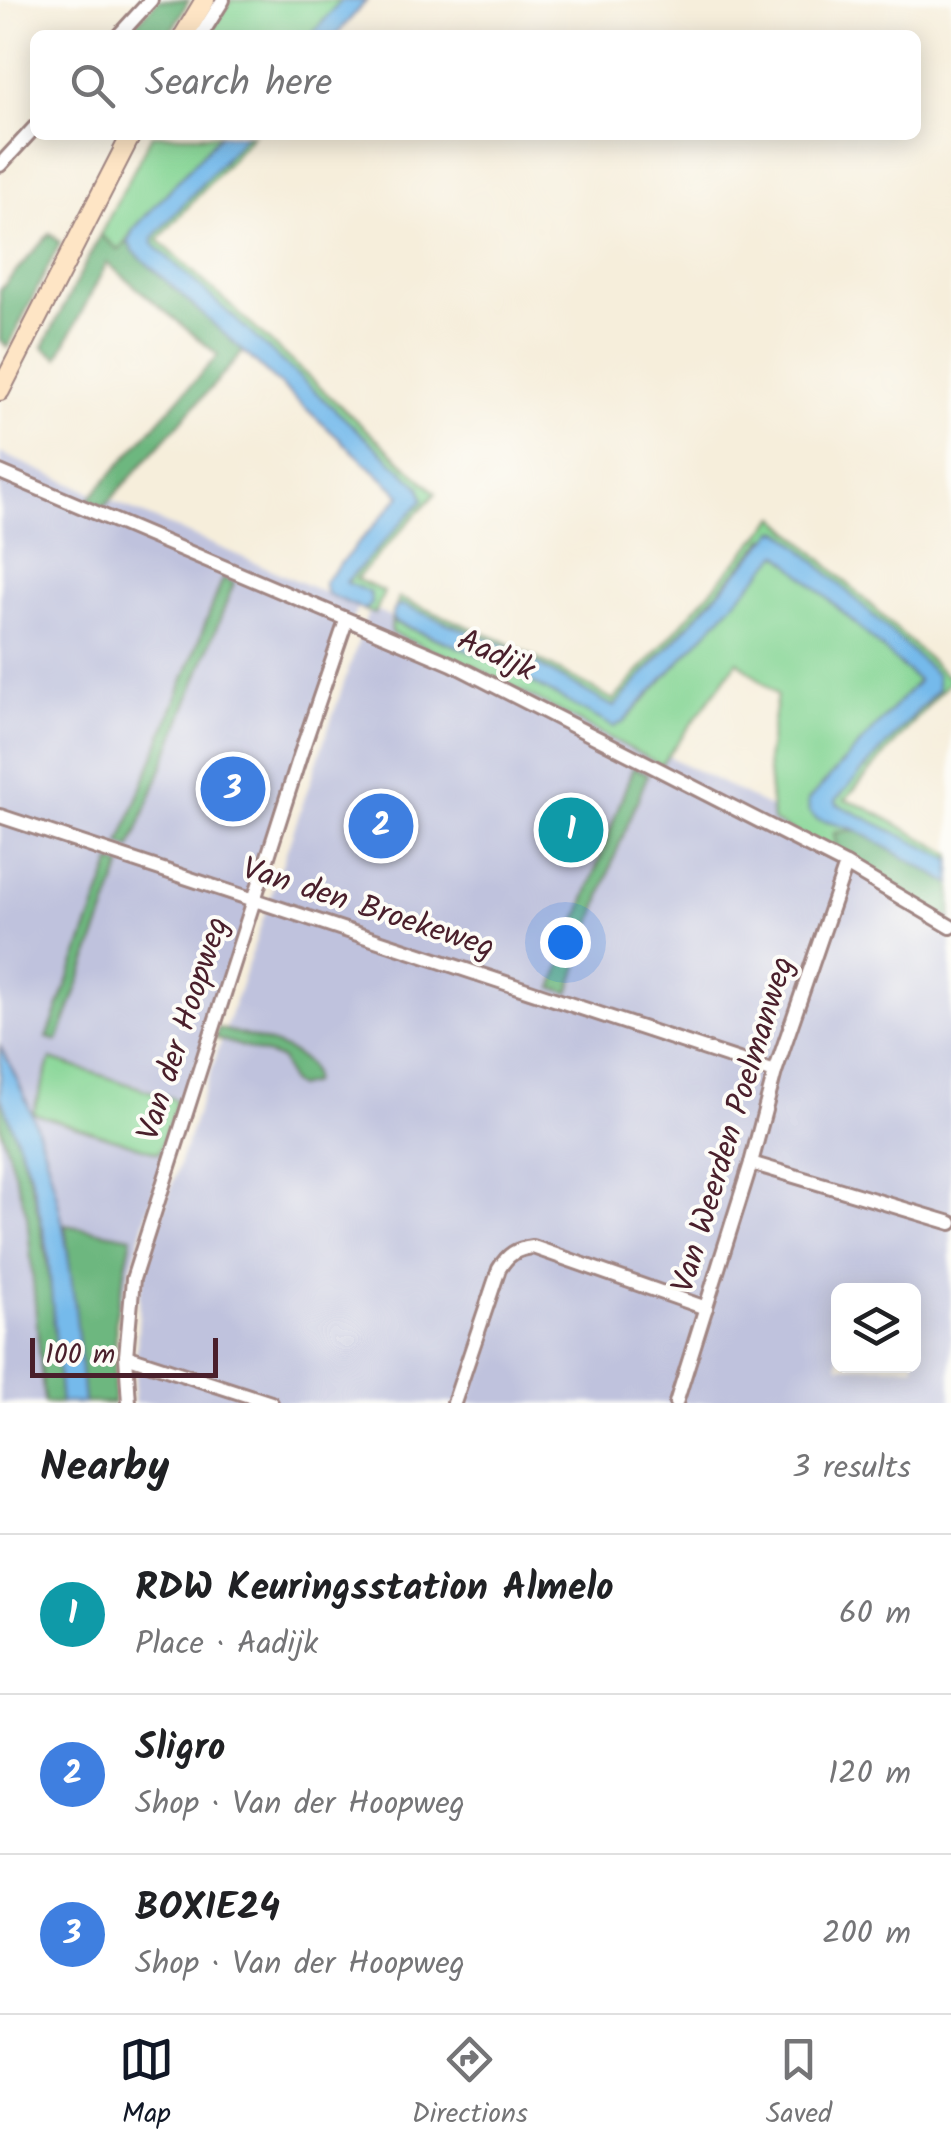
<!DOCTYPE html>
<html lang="en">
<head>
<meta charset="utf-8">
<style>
  body { margin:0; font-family:Kalam,sans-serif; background:#f6f6f6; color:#202124 }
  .controls { position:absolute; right:30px; bottom:30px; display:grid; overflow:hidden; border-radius:15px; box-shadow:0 5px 25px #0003 }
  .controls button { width:90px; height:90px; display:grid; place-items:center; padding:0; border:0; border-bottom:2px solid #e0e0e0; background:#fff; color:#202124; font:50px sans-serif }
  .scale { position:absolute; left:30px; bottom:25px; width:188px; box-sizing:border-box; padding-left:10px; border:5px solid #4a1f2b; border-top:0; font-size:28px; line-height:35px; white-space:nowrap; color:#4a1f2b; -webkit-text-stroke:8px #fdfcf7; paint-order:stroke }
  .you { position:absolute; left:565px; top:942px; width:35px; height:35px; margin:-25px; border:8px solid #fff; border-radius:50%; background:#1a73e8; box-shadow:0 0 0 15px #1a73e833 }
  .badge { display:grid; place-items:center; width:65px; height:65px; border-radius:50%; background:#111827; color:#fff; font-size:32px; font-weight:700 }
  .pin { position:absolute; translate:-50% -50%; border:5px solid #fff; box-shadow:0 2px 10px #0006 }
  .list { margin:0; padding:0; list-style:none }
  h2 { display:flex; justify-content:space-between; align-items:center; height:130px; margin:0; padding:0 40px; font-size:42px }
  h2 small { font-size:32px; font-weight:400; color:#757577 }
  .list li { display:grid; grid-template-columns:65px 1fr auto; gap:30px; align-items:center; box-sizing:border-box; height:160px; padding:0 40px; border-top:2px solid #e0e0e0 }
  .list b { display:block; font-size:38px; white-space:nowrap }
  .list p { margin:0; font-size:32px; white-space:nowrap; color:#757577 }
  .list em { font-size:32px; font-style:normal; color:#757577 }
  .icon { flex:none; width:55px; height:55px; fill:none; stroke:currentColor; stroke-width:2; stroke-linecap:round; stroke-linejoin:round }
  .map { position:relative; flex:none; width:951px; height:1403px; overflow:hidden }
  .search { position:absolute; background:#fff; box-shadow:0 5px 25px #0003; left:30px; right:30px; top:30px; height:110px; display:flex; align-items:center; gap:25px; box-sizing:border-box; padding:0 35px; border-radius:15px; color:#757577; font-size:38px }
  .sheet { height:610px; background:#fff }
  nav { display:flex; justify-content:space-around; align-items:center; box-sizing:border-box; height:140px; border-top:2px solid #e0e0e0; background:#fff; font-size:28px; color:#757577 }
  nav a { display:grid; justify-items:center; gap:5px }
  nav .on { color:#111827 }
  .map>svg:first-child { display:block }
  .industrial { fill:#bfc2dd; fill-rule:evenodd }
  .green { fill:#87d696; stroke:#687a60; stroke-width:2.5 }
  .forest { fill:#6db77f; stroke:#5c6b55; stroke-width:2.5 }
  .water { fill:#75baeb; stroke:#606c8b; stroke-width:2.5 }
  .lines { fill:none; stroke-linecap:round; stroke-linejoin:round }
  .minor-casing { stroke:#a08683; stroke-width:18 }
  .secondary-casing { stroke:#a08683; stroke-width:22 }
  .minor { stroke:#fff; stroke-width:12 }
  .secondary { stroke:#fee5c5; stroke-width:18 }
  .labels { text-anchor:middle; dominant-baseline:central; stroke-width:8; stroke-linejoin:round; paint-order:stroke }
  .street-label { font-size:32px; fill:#4a1f2b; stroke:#fdfcf7 }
</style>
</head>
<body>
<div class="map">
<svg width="951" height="1403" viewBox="0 0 951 1403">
  <rect width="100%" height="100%" fill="#fdfcf7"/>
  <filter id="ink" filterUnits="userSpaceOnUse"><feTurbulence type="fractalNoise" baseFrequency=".01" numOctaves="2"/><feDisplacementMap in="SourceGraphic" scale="20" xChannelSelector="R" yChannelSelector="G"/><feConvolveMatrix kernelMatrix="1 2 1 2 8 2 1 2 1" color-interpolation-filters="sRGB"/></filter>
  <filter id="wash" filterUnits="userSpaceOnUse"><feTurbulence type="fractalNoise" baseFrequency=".0048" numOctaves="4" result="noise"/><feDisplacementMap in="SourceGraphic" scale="40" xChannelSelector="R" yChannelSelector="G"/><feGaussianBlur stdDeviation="2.25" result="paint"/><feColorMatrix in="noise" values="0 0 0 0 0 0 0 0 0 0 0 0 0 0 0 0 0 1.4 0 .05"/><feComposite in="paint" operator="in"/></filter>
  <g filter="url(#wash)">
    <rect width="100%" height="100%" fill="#f6eedb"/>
    <g class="industrial">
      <polygon points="0,453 358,607 337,655 156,1183 92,1403 0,1403"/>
      <path d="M370,607L951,898V1403H134L140,1292L157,1229ZM838,1290H914V1366H838Z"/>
    </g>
    <g class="green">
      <polygon points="231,0 342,0 311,35 208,35"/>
      <polygon points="152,135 220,135 133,230 120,251 100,235"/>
      <polygon points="246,135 253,135 158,240 436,493 356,579 384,592 375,614 364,610 371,604 346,583 422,500 153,244 153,238"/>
      <polygon points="776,517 951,680 845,800 865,807 951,854 951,860 837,804 836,799 938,690 766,538 614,707 504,646 404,606 396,607 399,598 503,641 614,700"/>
      <polygon points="779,553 918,681 808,801 817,819 856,830 834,833 838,855 773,821 767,761 777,695 738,661 661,765 477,668 391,633 392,615 395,623 487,658 625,721"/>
      <polygon points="51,1059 177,1100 159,1153 33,1113"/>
    </g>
    <g class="forest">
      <polygon points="158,0 189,0 169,35 125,35"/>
      <polygon points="50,233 60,243 8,347 0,340 0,290"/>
      <polygon points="100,235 119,250 128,241 132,250 244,351 104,507 88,500 218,355 107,263 58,358 43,347"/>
      <polygon points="223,578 234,583 131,848 120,844"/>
      <polygon points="633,767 648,774 612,863 569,993 553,988"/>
      <polygon points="856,830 951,884 951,919 838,855 834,833"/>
      <polygon points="112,862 122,866 58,1041 47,1038"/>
      <path d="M218,1028C244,1036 320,1049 312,1083L297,1087L290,1082L281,1059L215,1038Z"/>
      <path d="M0,1096C47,1203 52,1288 61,1403H44L27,1215L0,1125Z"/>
      <polygon points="65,1225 132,1237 116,1315 114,1403 84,1403"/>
    </g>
    <g class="water">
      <polygon points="342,0 367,0 336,35 311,35"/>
      <polygon points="220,135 246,135 153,238 153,244 420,487 423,500 346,582 370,593 371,605 364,610 327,594 324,582 401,495 132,250 128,241 133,230"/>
      <polygon points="775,531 781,531 790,538 936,674 938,689 836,800 837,804 951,860 951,884 856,830 817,819 809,812 808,801 918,681 779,554 624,721 614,727 487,658 395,622 392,615 396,607 403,605 504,646 614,707"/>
      <path d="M0,1046C64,1161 73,1275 84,1403H61L47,1246L31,1176L0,1096Z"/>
    </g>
  </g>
  <g filter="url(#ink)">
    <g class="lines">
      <defs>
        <g id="minor">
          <polyline points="119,35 151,0"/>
          <polyline points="201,35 223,0"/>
          <polyline points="0,165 35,127"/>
          <polyline points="0,472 452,664 846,865 951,927"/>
          <polyline points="0,816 775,1072"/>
          <polyline points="751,1163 951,1223"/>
          <polyline points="126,1356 271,1403"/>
          <polyline points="129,1403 126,1356 133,1279 300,756 346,621"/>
          <path d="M454,1403L499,1269C508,1254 516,1249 533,1247L706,1308"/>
          <polyline points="676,1403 751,1163 775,1072 846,865"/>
        </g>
        <g id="secondary">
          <polyline points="184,35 205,0"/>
          <polyline points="0,391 131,135"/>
        </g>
      </defs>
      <use href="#minor" class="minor-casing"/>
      <use href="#secondary" class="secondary-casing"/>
      <use href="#minor" class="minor"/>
      <use href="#secondary" class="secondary"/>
    </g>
  </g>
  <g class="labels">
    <g class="street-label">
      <text transform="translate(496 656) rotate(25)">Aadijk</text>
      <text transform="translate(368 909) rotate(18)">Van den Broekeweg</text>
      <text transform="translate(184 1029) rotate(-72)">Van der Hoopweg</text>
      <text transform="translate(734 1125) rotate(-73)">Van Weerden Poelmanweg</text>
    </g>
  </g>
</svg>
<div class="controls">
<button><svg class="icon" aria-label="layers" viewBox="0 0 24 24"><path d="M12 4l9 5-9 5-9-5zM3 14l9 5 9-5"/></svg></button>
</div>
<div class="scale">100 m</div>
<div class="you"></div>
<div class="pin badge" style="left:571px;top:830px;background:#0f9aa8">1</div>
<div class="pin badge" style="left:381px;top:826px;background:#3f7fe0">2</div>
<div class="pin badge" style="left:233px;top:789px;background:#3f7fe0">3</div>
<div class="search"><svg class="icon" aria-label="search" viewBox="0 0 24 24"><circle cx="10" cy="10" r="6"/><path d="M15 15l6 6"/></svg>Search here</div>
</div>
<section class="sheet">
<h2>Nearby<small>3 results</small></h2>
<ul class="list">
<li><span class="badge" style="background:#0f9aa8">1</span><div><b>RDW Keuringsstation Almelo</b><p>Place · Aadijk</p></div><em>60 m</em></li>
<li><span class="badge" style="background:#3f7fe0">2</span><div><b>Sligro</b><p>Shop · Van der Hoopweg</p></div><em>120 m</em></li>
<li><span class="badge" style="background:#3f7fe0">3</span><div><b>BOXIE24</b><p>Shop · Van der Hoopweg</p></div><em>200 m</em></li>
</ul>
</section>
<nav>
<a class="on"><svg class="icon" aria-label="map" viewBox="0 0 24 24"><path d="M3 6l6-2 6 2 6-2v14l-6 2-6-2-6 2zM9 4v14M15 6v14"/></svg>Map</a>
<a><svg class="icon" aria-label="directions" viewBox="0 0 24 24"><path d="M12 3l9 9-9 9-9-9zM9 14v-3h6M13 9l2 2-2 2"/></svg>Directions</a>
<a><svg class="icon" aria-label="saved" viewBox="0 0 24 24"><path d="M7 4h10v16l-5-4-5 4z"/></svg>Saved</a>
</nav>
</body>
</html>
